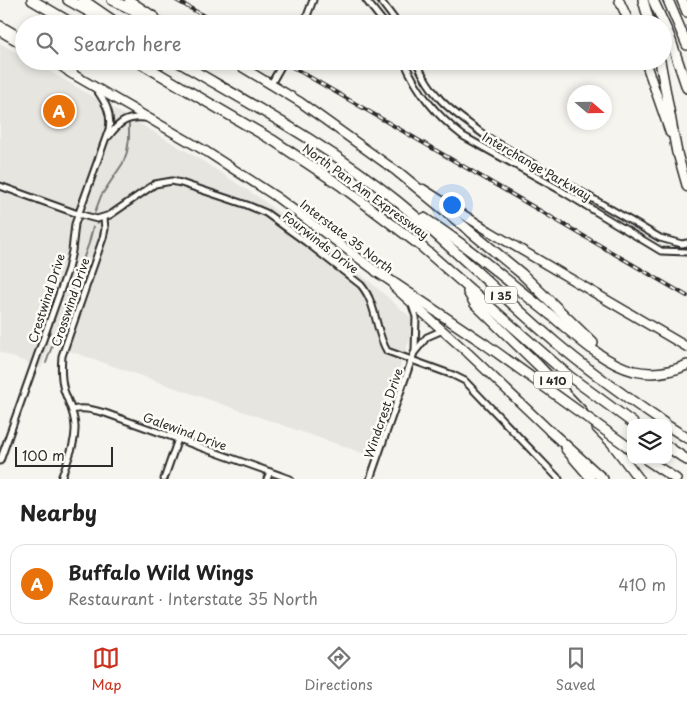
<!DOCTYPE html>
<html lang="en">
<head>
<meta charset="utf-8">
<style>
  body { margin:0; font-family:"Playpen Sans",sans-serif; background:#f6f6f6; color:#222 }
  .controls { position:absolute; right:15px; bottom:15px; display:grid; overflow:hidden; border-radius:10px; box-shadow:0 2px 8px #0003 }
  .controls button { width:45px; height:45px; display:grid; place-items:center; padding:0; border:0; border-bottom:1px solid #e0e0e0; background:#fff; color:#222; font:25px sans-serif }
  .compass { position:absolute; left:567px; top:85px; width:45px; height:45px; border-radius:50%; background:#fff; box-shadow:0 2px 8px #0003; rotate:110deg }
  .scale { position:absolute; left:15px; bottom:12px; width:98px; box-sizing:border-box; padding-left:5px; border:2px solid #2b2b2b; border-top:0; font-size:14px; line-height:18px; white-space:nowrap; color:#2b2b2b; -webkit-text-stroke:4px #fdfcf7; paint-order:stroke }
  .you { position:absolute; left:451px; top:204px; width:18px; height:18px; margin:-12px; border:4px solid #fff; border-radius:50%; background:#1a73e8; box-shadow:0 0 0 8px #1a73e833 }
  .badge { display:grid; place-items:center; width:32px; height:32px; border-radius:50%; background:#c8321e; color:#fff; font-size:16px; font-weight:700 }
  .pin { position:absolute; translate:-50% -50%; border:2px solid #fff; box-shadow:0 1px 5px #0006 }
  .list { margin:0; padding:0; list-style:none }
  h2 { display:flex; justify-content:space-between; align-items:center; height:65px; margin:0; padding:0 20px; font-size:21px }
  h2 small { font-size:16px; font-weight:400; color:#767676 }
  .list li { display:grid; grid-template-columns:32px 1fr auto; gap:15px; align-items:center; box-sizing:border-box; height:80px; margin:0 10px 10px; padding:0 10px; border:1px solid #e0e0e0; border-radius:15px }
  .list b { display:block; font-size:19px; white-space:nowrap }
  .list p { margin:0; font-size:16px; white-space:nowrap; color:#767676 }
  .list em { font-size:16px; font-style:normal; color:#767676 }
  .icon { flex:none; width:28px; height:28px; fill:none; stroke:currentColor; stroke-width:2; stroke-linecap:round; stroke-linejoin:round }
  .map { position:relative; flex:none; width:687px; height:479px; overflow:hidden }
  .search { position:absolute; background:#fff; box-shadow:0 2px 8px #0003; left:15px; right:15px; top:15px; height:55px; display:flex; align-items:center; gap:12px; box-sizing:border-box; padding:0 18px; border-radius:28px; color:#767676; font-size:19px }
  .sheet { height:155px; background:#fff }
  nav { display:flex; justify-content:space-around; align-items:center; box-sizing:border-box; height:70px; border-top:1px solid #e0e0e0; background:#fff; font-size:14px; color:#767676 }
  nav a { display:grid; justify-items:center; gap:2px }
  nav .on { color:#c8321e }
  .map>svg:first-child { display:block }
  .built { fill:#e6e5e0 }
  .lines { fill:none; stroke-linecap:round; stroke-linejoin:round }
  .stream { stroke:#797877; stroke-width:2 }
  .minor-casing { stroke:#2b2b2b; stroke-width:9 }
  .secondary-casing { stroke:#2b2b2b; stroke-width:11 }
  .motorway-casing { stroke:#2b2b2b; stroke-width:12 }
  .minor { stroke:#fdfcf7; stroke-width:5 }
  .secondary { stroke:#fdfcf7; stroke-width:8 }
  .motorway { stroke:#fdfcf7; stroke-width:9 }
  .rail-casing { stroke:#2b2b2b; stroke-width:4 }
  .rail { stroke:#fdfcf7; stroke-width:2; stroke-dasharray:5.5; stroke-linecap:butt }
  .motorway-bridge-casing { stroke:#2b2b2b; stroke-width:12; stroke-linecap:butt }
  .motorway-bridge { stroke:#fdfcf7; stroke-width:9 }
  .labels { text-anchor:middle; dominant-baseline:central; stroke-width:5; stroke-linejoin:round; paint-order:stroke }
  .shield { fill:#fdfcf7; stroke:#6a6a68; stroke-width:1 }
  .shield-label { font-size:11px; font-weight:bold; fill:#2b2b2b }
  .street-label { font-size:12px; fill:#2b2b2b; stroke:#fdfcf7 }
</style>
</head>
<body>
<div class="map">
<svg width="687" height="479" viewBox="0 0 687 479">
  <rect width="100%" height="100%" fill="#f5f4ef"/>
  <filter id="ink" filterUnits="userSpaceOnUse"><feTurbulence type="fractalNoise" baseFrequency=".02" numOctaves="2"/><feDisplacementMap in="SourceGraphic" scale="10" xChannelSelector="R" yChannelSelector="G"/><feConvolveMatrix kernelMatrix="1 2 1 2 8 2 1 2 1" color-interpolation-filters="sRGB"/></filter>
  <g filter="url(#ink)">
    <polygon class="built" points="0,43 24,57 24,61 32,61 107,105 193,155 261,199 369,281 416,322 368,455 50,344 41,368 0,352"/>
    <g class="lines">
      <g class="stream">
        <polyline points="95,212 101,196 123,163 127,152 129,139 129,124"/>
        <polyline points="46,363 89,243 93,227"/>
      </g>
      <defs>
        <g id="minor">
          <polyline points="366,0 385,24"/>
          <polyline points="380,0 398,24"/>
          <polyline points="304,24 313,0"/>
          <path d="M404,61C418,93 436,115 463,136L560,190L661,251L687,252"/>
          <path d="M416,61C435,103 453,111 487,137L660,238L682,244L687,243"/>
          <polyline points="271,84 284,61"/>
          <path d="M109,136C119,122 128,116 145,118"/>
          <path d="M0,186L78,214L97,219L110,215L155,184L172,181L181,183L247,205L266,213L306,242L361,285C377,304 375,331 387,351L453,375L465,381L559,479"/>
          <polyline points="412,305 416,317 415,350"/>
          <path d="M72,410C84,407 93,410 105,413L290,479"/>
          <path d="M0,461L68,269L72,251L75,224L109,129C112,113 105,102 96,89"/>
          <path d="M61,479C66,463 76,444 75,427C75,414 68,402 64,390C61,379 61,367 62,356L103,238L105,229L104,218"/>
          <polyline points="164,479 178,439"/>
          <polyline points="267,479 270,472"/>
          <polyline points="370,479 414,353 427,337 443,330"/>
        </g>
        <g id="secondary">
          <polyline points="129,0 155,17"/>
          <polyline points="619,0 630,24"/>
          <polyline points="0,31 24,45"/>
          <polyline points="232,61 300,102 403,176"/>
          <polyline points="645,61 670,133"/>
          <polyline points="69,72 207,152 275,196 380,274"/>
          <polyline points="676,148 687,187"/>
          <polyline points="423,189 489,231 687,347"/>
          <polyline points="394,287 468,353 554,435"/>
          <polyline points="566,450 591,479"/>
        </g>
        <g id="motorway">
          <polyline points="32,0 73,24"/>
          <polyline points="68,0 111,24"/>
          <polyline points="83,0 118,24"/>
          <polyline points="112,0 162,24"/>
          <polyline points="643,0 650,24"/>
          <polyline points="653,0 669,35 687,88"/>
          <polyline points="668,0 687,45"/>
          <polyline points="682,0 687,12"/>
          <polyline points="0,26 24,40"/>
          <polyline points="55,61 73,74"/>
          <polyline points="137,61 274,141 340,185 422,247 569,376 633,423"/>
          <path d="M177,61C252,105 329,146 397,201C452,246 501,296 555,342C589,371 626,397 664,423"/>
          <polyline points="660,61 677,153"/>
          <polyline points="398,172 522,274 593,343"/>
          <path d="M424,218C469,247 510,283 552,316C576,336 603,363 634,371C652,375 671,372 687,365"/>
          <polyline points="376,271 485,344"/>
          <polyline points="468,292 475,304 538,365 582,411"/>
          <polyline points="668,426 687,438"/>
          <polyline points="597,428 611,442 639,479"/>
          <polyline points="550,431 603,479"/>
          <polyline points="668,447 687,460"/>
          <polyline points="647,460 676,479"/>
        </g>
      </defs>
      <use href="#minor" class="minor-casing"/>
      <use href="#secondary" class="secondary-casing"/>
      <use href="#motorway" class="motorway-casing"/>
      <use href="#minor" class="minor"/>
      <use href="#secondary" class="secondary"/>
      <use href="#motorway" class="motorway"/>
      <defs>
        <g id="rail">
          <polyline points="176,0 218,24"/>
          <polyline points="282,61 687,296"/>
        </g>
      </defs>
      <use href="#rail" class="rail-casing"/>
      <use href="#rail" class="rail"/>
      <defs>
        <polyline id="motorway-bridge" points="485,344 631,449"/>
      </defs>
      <use href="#motorway-bridge" class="motorway-bridge-casing"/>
      <use href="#motorway-bridge" class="motorway-bridge"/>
    </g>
  </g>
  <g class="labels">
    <g class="shield">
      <rect x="485" y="286.5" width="32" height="17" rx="4"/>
      <rect x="534" y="371.5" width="38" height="17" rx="4"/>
    </g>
    <g class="shield-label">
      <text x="501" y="295">I 35</text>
      <text x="553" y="380">I 410</text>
    </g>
    <g class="street-label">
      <text transform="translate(537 166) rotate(30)">Interchange Parkway</text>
      <text transform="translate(366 191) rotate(36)">North Pan Am Expressway</text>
      <text transform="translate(347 236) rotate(37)">Interstate 35 North</text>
      <text transform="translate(321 242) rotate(38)">Fourwinds Drive</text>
      <text transform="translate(46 298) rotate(-72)">Crestwind Drive</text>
      <text transform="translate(70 302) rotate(-71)">Crosswind Drive</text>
      <text transform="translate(383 413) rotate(-71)">Windcrest Drive</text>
      <text transform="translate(185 431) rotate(20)">Galewind Drive</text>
    </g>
  </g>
</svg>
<div class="controls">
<button><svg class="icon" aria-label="layers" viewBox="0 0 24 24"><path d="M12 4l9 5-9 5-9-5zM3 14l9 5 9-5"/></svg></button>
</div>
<svg class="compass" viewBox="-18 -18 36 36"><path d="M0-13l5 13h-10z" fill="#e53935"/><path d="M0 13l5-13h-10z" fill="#767676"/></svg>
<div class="scale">100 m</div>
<div class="you"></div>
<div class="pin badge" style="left:59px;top:111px;background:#e8710a">A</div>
<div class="search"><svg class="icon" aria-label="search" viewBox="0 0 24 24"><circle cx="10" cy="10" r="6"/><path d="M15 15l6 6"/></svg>Search here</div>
</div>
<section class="sheet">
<h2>Nearby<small></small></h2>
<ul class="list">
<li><span class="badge" style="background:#e8710a">A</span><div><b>Buffalo Wild Wings</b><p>Restaurant · Interstate 35 North</p></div><em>410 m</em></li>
</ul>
</section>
<nav>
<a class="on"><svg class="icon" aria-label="map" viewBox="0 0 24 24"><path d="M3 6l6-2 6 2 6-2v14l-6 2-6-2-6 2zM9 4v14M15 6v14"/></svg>Map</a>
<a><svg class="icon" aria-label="directions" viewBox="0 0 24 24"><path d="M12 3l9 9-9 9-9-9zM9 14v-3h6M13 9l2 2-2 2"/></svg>Directions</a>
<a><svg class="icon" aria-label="saved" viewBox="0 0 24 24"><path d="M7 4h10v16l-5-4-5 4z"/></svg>Saved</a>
</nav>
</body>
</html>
